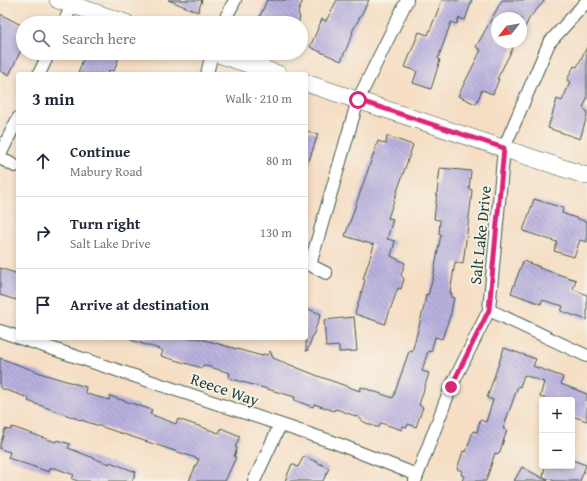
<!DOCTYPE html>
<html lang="en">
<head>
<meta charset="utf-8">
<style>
  body { margin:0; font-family:"Gentium Book Plus",serif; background:#f2f2f3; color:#1f2937 }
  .controls { position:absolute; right:12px; bottom:12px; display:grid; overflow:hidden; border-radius:4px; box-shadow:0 2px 6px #0003 }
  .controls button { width:36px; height:36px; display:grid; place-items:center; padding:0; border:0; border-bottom:1px solid #e0e1e3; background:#fff; color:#1f2937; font:20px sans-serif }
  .compass { position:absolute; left:491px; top:12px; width:36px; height:36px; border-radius:50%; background:#fff; box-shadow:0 2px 6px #0003; rotate:239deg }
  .stop { position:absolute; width:12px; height:12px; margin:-9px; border:3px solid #db2777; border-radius:50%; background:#fff }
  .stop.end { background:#db2777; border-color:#fff; box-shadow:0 1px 4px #0008 }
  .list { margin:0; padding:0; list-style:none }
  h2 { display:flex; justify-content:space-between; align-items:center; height:52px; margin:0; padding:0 16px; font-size:17px }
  h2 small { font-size:13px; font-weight:400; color:#747a83 }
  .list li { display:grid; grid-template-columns:26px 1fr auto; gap:12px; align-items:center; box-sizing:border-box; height:72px; padding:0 16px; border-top:1px solid #e0e1e3 }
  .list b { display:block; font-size:15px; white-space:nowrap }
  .list p { margin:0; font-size:13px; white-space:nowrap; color:#747a83 }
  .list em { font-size:13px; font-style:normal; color:#747a83 }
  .icon { flex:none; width:22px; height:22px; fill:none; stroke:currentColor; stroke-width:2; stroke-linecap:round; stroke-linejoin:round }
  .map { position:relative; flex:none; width:587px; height:481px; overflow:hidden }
  .search { position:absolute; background:#fff; box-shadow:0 2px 6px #0003; left:16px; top:16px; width:292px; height:44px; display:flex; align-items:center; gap:10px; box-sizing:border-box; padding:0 14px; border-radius:22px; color:#747a83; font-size:15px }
  .panel { position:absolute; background:#fff; box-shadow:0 2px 6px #0003; left:16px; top:72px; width:292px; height:268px; border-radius:4px }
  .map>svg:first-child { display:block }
  .building { fill:url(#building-back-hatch) }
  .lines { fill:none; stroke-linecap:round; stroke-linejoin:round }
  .street-casing { stroke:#3f554a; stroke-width:14 }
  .secondary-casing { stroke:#3f554a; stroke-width:18 }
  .street { stroke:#fff; stroke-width:12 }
  .secondary { stroke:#fff; stroke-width:17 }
  .route { stroke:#db2777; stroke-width:5 }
  .labels { text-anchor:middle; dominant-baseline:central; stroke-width:3.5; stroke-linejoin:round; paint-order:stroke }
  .street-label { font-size:16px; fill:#1f3d34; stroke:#f7f3e8 }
</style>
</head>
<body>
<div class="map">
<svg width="587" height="481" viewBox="0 0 587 481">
  <defs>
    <pattern id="building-back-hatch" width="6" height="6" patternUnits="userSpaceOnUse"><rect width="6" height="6" fill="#b9b0df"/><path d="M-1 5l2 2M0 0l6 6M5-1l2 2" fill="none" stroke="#9690b6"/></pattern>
  </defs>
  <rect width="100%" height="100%" fill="#f7f3e8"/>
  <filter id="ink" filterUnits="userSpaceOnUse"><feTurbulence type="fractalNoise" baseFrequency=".025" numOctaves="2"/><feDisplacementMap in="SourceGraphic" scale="8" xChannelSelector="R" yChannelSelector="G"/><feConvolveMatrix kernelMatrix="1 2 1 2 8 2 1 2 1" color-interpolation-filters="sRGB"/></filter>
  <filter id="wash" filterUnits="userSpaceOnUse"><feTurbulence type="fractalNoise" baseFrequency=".012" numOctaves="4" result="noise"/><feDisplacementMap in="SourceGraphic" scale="16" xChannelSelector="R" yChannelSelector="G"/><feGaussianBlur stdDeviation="0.9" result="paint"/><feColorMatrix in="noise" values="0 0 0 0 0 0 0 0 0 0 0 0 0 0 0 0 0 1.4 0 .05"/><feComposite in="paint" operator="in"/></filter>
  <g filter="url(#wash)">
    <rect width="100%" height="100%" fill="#f5dec4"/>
    <g id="blocks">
      <g class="building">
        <polygon points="168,0 202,0 198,12"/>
        <polygon points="267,0 303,0 298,12 300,18 298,23 257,23"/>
        <polygon points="337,0 369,0 352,32 353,33 341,61 310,47 322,19 326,21"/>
        <polygon points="442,0 472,0 465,20 459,18 457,24 451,22 438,59 440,60 431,89 413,83 417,71 405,67 419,32 428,35"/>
        <polygon points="502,0 545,0 530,17 521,35 521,18 497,18 497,42 503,42 513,48 497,79 499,79 493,94 482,90 476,104 458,96 481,50 476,47"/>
        <polygon points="0,14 23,26 23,46 9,75 0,71"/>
        <polygon points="587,47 587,99 583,108 587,111 587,116 580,139 548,128 557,99 562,101 570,82 567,80 574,66 577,67"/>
        <polygon points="85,53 115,53 120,55 114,71 109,70 108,74 78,74"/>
        <polygon points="306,131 318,134 308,164 306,164"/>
        <polygon points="387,136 413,145 388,218 393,219 387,239 395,241 391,256 405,263 401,275 404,279 401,289 398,288 385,324 355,314 365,280 363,279 374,245 345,236 378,141 386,144"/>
        <polygon points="440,168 471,171 469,189 472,190 471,201 463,264 455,262 450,293 452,293 451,297 454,298 451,313 442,339 435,337 431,352 428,351 422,371 429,373 419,405 423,407 416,427 408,424 407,427 403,426 402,430 381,423 379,427 376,427 364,422 358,417 339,410 335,409 334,411 314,404 313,407 294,400 295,397 229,378 230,373 203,365 202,368 161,356 163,351 159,349 131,340 131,338 197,338 262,356 263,354 267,355 270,351 273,358 318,376 360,391 361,387 393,398 409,351 412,352 424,307 426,294 428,295 433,278 441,234 439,234 440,220 434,219"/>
        <polygon points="534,199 563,208 562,213 587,222 587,242 580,240 574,257 554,251 557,242 523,231"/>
        <polygon points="523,261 540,267 539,268 576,280 573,289 587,295 587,320 561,311 563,306 542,300 541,304 511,293"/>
        <polygon points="0,268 18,274 18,294 16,300 0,295"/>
        <polygon points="306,308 321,314 307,351 306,351"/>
        <polygon points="354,317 357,351 339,352 339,346 326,347 324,320"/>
        <polygon points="504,348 536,359 533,366 563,377 561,384 587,394 587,421 572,416 572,400 550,400 540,397 544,382 524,375 520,387 518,386 503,429 507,430 499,454 495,453 486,481 462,481 464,476 461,475 462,471 457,469 463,451 466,452 473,431 477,432 480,420 486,422 493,400 487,398"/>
        <polygon points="0,358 43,374 86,387 85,392 87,394 109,400 110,396 152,410 150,414 176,424 178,419 219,433 221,428 240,436 235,447 237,448 234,457 236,457 225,481 189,481 199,459 75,418 28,401 29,398 0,388"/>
        <polygon points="12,427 56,442 57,440 70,444 68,448 109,464 110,462 136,472 132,481 78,481 72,479 74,475 55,468 50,468 49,472 8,458 10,452 0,449 0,445 5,429 11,430"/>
        <polygon points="304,456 329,468 323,481 285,481 292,464 298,467"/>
        <polygon points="572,460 586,465 580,481 555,481 543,477 545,466 572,466"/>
        <polygon points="522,467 548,481 514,481"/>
      </g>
    </g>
  </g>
  <g filter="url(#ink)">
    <use href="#blocks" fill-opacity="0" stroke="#3f554a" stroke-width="1"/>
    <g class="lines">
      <defs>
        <g id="street">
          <polyline points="64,23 74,0"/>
          <polyline points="223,23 235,0"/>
          <polyline points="39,74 49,53"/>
          <polyline points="207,74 212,53"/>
          <polyline points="0,155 18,118"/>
          <polyline points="0,158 15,166"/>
          <polyline points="326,273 310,265 358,100 407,0"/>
          <polyline points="489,310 587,356"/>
          <polyline points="0,331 18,337"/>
          <polyline points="20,338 333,442 417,475"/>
          <polyline points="254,481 280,425"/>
          <polyline points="415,481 451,387 489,310 504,148 549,43 587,1"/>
        </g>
        <g id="secondary">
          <polyline points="58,0 126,23"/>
          <polyline points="215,53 278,74"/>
          <polyline points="306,83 587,176"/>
        </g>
      </defs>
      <use href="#street" class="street-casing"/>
      <use href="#secondary" class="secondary-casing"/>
      <use href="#street" class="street"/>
      <use href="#secondary" class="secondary"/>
    </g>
  </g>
  <g class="lines" filter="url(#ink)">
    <polyline class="route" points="358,100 504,148 489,310 451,387"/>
  </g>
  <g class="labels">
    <g class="street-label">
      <text transform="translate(480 235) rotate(-84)">Salt Lake Drive</text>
      <text transform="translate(225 389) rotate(19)">Reece Way</text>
    </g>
  </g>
</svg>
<div class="controls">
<button>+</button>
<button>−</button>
</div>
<svg class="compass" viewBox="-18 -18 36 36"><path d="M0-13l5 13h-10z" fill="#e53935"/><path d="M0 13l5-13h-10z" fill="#747a83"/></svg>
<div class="stop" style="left:358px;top:100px"></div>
<div class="stop end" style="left:451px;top:387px"></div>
<div class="search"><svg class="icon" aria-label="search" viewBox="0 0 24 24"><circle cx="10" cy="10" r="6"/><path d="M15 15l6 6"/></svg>Search here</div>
<section class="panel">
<h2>3 min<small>Walk · 210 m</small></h2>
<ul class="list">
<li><svg class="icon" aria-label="ahead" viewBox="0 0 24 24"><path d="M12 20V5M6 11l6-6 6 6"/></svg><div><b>Continue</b><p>Mabury Road</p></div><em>80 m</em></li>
<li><svg class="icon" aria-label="right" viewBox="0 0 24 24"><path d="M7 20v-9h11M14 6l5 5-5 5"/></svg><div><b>Turn right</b><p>Salt Lake Drive</p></div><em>130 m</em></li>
<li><svg class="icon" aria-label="arrive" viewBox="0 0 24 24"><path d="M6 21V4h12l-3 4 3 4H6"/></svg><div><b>Arrive at destination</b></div></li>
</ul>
</section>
</div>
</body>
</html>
